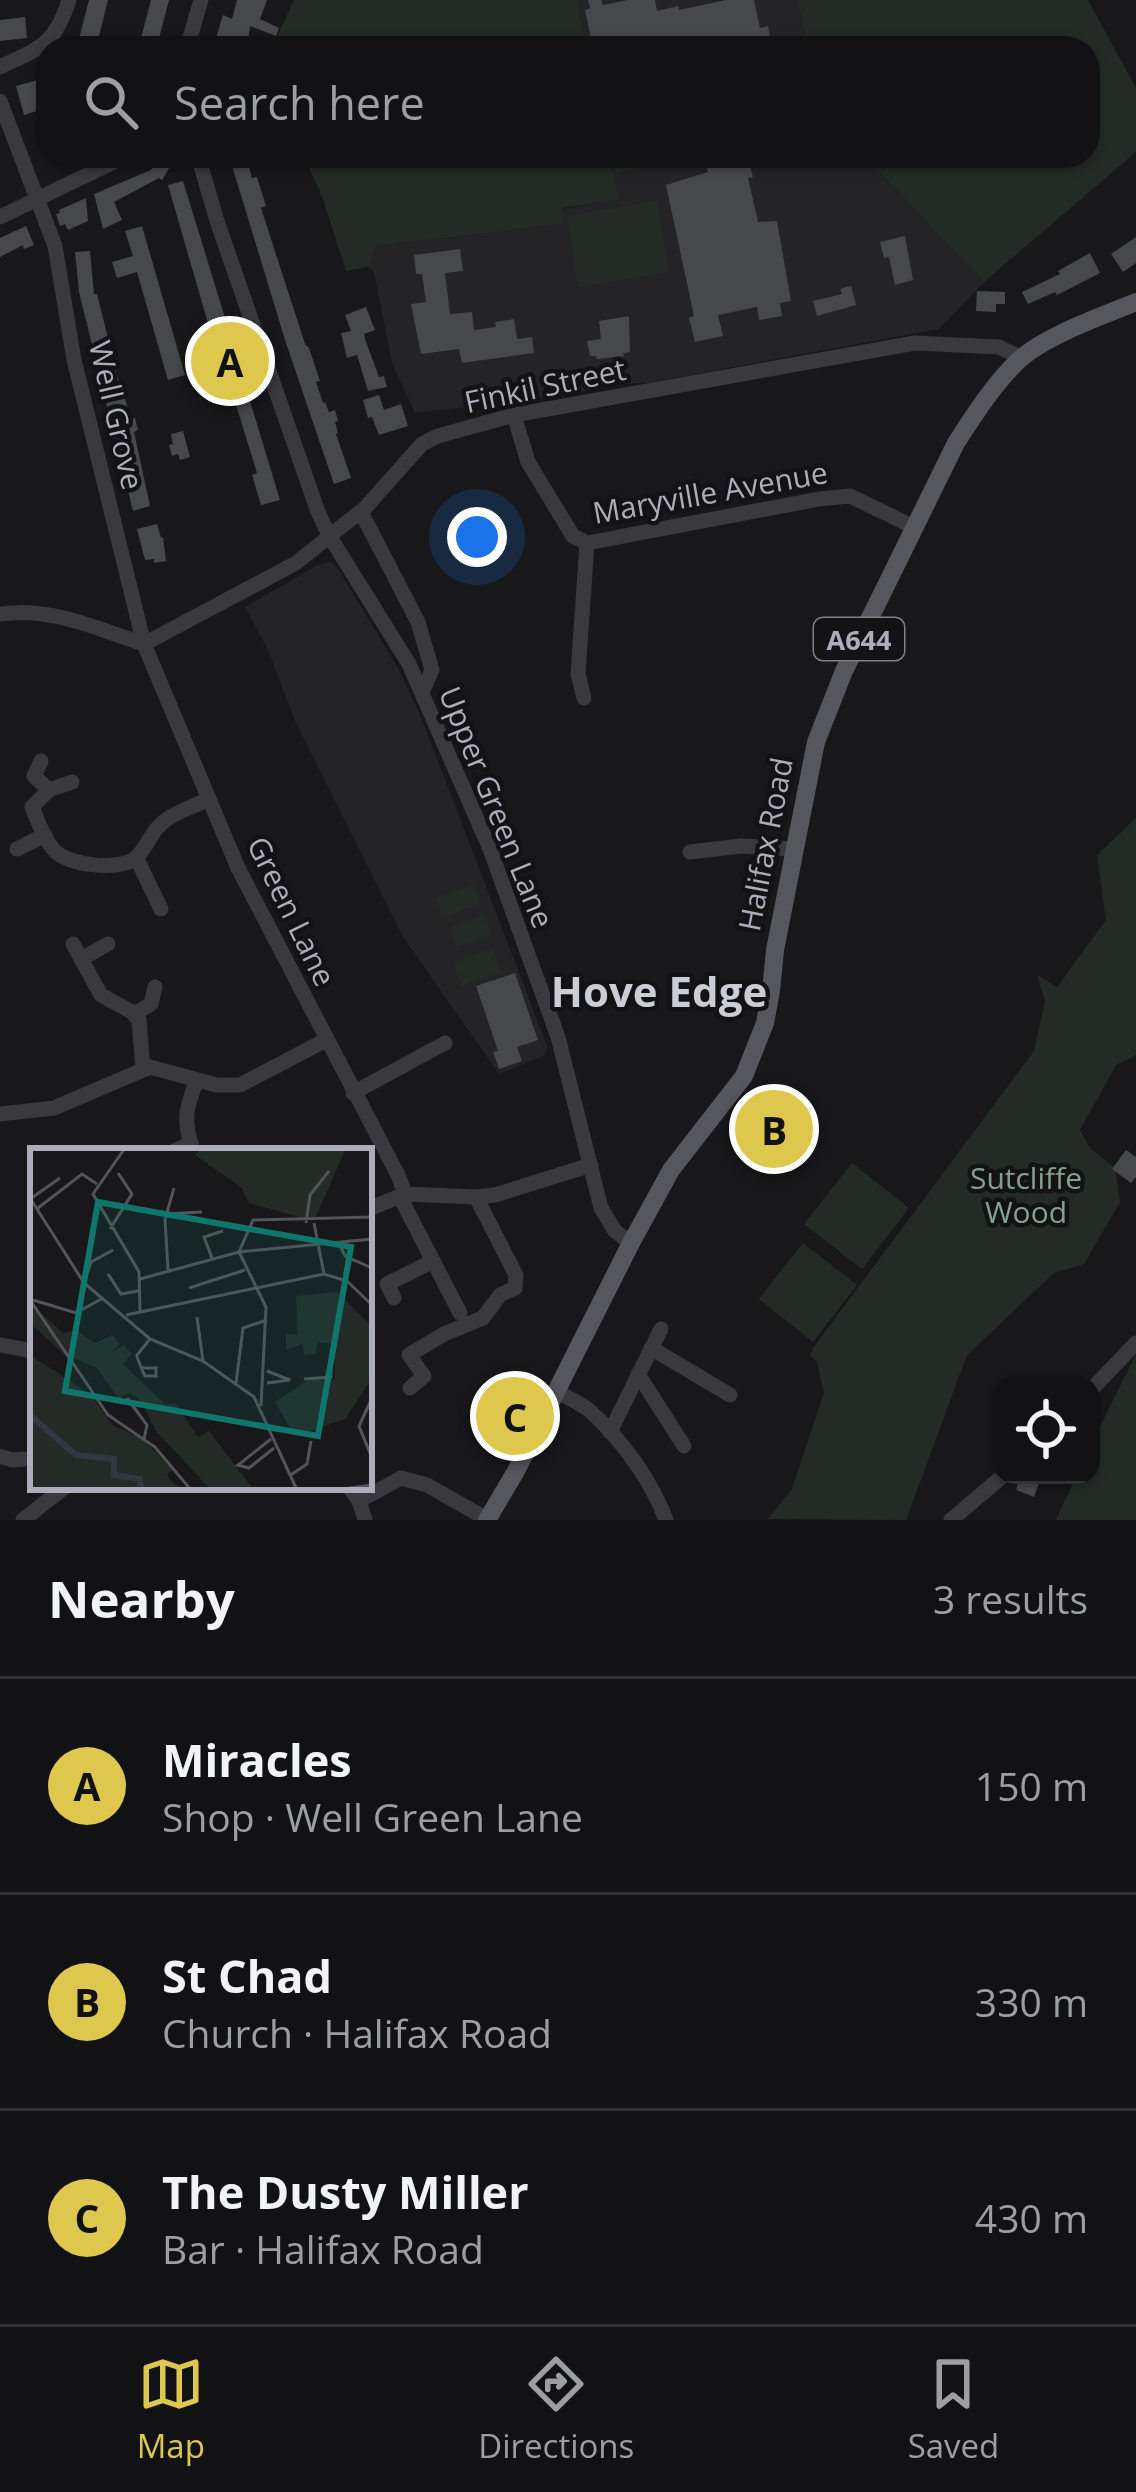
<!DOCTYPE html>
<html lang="en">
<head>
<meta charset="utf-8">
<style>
  body { margin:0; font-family:"Open Sans",sans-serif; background:#1f2022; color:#f1f3f6 }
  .controls { position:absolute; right:36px; bottom:36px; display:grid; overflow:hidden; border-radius:24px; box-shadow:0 3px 9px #0004 }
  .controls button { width:108px; height:108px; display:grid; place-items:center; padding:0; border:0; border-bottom:3px solid #313234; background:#121214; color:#f1f3f6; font:60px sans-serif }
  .you { position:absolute; left:477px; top:537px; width:42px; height:42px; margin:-30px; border:9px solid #fff; border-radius:50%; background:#1a73e8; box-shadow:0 0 0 18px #1a73e833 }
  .badge { display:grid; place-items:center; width:78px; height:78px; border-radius:50%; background:#ddc74d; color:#111; font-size:39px; font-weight:700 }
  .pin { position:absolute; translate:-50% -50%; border:6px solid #fff; box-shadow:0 3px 12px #0006 }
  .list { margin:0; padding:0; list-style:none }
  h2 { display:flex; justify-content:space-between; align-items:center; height:156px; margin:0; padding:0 48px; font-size:51px }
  h2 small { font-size:39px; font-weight:400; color:#9c9ea0 }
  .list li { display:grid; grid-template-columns:78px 1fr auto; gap:36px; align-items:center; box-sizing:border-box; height:216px; padding:0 48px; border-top:3px solid #313234 }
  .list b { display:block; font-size:45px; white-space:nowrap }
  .list p { margin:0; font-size:39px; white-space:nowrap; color:#9c9ea0 }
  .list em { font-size:39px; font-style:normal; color:#9c9ea0 }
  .icon { flex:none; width:66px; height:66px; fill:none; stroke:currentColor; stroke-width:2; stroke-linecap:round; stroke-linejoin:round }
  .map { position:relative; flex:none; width:1136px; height:1520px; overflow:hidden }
  .search { position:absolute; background:#121214; box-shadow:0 3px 9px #0004; left:36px; right:36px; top:36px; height:132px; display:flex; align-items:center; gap:30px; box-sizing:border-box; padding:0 42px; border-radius:36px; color:#9c9ea0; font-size:45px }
  .sheet { height:804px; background:#121214 }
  nav { display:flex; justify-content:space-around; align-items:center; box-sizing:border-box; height:168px; border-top:3px solid #313234; background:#121214; font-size:33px; color:#9c9ea0 }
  nav a { display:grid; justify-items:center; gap:6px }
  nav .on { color:#ddc74d }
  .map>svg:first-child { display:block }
  .built { fill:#242426 }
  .green { fill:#242b26 }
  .building { fill:#47484c }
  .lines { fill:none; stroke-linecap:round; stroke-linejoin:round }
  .minor { stroke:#39393e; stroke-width:15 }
  .major { stroke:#56565d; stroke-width:18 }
  .labels { text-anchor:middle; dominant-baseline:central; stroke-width:9; stroke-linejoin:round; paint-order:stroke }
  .shield { fill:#131315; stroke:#7e7f87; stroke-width:3 }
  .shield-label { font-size:27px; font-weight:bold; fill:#acadb8 }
  .street-label { font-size:30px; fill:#acadb8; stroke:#131315 }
  .park-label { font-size:30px; fill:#85a08c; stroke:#131315 }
  .district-label { font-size:42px; font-weight:bold; fill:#cccdd4; stroke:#131315 }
  .inset-river { fill:none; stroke:#333840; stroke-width:6 }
  .inset-road { fill:none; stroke:#535459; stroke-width:3 }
  .view { fill:#0f766e; fill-opacity:0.15; stroke:#0f766e; stroke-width:6 }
  .inset-edge { fill:none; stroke:#acadb8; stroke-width:6 }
</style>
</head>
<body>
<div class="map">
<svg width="1136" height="1520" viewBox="0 0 1136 1520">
  <rect width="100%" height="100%" fill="#18181a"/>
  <g class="built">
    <polygon points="577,0 797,0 808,48 587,48"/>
    <polygon points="610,156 864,156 984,282 939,329 648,383 608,384 569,395 415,413 392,363 374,272 368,267 377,246 562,224 561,209 618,200"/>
    <polygon points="331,562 340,572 399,670 419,712 548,1048 545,1055 499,1074 403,937 296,723 268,650 245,607 318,565"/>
  </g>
  <g class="green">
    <polygon points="294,0 577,0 587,48 275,48 277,37"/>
    <polygon points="797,0 1088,0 1136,88 1136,152 984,282 864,156 1088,156 1088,48 808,48"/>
    <polygon points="304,156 610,156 619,200 561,208 563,224 377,246 368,267 346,271 323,199"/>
    <polygon points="613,156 676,156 677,160 616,173"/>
    <polygon points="657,201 669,272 578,287 567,216"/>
    <polygon points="1136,818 1136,1055 1116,1065 1080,1130 1090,1148 1115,1168 1120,1202 1084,1264 1054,1273 967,1355 906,1520 768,1519 792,1489 824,1393 817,1361 810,1356 813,1348 1034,1051 1045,1001 1037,975 1057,987 1106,920 1097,855"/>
    <polygon points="474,885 480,904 442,918 436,898"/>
    <polygon points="484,915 491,936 457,947 450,928"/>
    <polygon points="493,948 501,973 461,986 454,962"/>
    <polygon points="852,1163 909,1208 862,1269 804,1224"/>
    <polygon points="803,1243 857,1285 813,1342 759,1299"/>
    <polygon points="1136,1354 1136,1520 1056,1520 1077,1475 1091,1475 1091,1445"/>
  </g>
  <g class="building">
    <polygon points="89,0 108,0 96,48 72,48 79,39"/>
    <polygon points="151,0 169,0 158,42 141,38"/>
    <polygon points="237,0 267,0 260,19 279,28 276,36 250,26 247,48 213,48 223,15 232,19"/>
    <polygon points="588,0 601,0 603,5 628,0 655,0 657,11 679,6 679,10 726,0 754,0 760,28 768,26 772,48 593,48 585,10 590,8"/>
    <polygon points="25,17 27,38 0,41 0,20"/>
    <polygon points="38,80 46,108 24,115 16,86"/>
    <polygon points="158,156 168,156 174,160 162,180 159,178 114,202 122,220 103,229 94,194 151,170"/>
    <polygon points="229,156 246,156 252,178 257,177 266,206 261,208 305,344 309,348 320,381 316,382 323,403 325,402 329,412 335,410 338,421 335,422 338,433 336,434 351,478 334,484 286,343"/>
    <polygon points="705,156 747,156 753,177 748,178 758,222 777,221 791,301 780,303 782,316 759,320 757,307 718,315 723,336 695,342 689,318 694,316 666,185 708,172"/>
    <polygon points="183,181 229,331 212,337 168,185"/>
    <polygon points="86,198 88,221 68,230 65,224 60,226 56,214 60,213 59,210"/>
    <polygon points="26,226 34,245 24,249 23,245 0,257 0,238"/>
    <polygon points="142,226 185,375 168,380 137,272 117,278 112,262 133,256 125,231"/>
    <polygon points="905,236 913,280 895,285 889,257 884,258 880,242"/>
    <polygon points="1136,237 1136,263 1123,272 1111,254"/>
    <polygon points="460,249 463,271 445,273 450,314 472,312 474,330 496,327 495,322 514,319 517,339 532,337 534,353 462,363 459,349 421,354 411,304 426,302 422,274 416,274 414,255"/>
    <polygon points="90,251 94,294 97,294 123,398 125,398 130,419 135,418 138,430 134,432 150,506 133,511 79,292 75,252"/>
    <polygon points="1090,253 1100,273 1057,295 1055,292 1028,304 1022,292 1060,274 1058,271"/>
    <polygon points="851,286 856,305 817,316 813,301 842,294 840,289"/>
    <polygon points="977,291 1005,292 1005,304 996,304 996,312 976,311"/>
    <polygon points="366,307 375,330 364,334 365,339 379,377 384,376 387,387 368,391 357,355 347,358 341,333 351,331 345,315"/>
    <polygon points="629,316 630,352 623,353 624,356 597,359 596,356 590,356 587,341 601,339 599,321"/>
    <polygon points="236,355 280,500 261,505 252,475 257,473 222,359"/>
    <polygon points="379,395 384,410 401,404 408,426 379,435 372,417 368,418 363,400"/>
    <polygon points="183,431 190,457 180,460 178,454 172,456 169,445 173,444 171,434"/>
    <polygon points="157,524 161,538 163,537 166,561 154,563 154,559 145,560 137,529"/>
    <polygon points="515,973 538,1040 517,1047 522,1061 499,1069 493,1052 498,1051 476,986"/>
    <polygon points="763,1102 797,1143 784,1153 761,1125 753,1132 743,1119"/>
    <polygon points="1126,1150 1136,1157 1136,1177 1131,1183 1112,1169"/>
    <polygon points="1021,1475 1042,1475 1034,1497 1016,1490"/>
  </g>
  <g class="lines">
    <g class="minor">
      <polyline points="187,48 201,0"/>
      <path d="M0,67C40,48 55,45 69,0"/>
      <polyline points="0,101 55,246 74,360 144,644 238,868 398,1175 405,1194"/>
      <polyline points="198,156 217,221 318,512 330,537 409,664 490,849 558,1037 601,1208 615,1231 631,1243"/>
      <polyline points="0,217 126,156"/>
      <polyline points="514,415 528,462 573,536 587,543 819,499 850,496 914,527"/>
      <polyline points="361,512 418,622 432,670 422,692"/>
      <path d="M0,614C50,606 97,629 144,644"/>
      <polyline points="144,644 296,563 365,508 422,444 438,436 514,415 915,343 999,347 1021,358"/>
      <polyline points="584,698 578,674 587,543"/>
      <path d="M41,761L34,776L49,790L32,807C38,822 44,838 54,850C68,866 119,871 136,858C145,850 150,835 159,826C171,813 193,807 209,799"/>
      <polyline points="49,790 72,782"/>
      <polyline points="17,849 45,835"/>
      <polyline points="690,852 741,846 795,849"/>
      <polyline points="136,857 161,909"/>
      <polyline points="73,944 101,995 132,1012 139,1020 143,1069"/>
      <polyline points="81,959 108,944"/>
      <polyline points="134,1014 151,1004 155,987"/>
      <polyline points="353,1093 445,1043"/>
      <polyline points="0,1114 54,1108 150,1067 216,1085 240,1085 326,1040"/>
      <polyline points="174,1151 191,1143"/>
      <path d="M193,1151C183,1120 185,1110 197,1080"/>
      <polyline points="400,1197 460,1313"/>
      <polyline points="369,1209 405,1194 476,1197 495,1195 591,1165"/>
      <polyline points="394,1298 387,1284 433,1261"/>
      <polyline points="0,1345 33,1351"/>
      <polyline points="651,1348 730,1395"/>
      <polyline points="638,1374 684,1446"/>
      <polyline points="410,1388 424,1376 409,1355 444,1334 483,1318 500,1295 515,1288 516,1275 476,1197"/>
      <polyline points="1091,1390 1136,1343"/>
      <path d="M557,1392C568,1398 581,1403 590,1411C621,1439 652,1481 666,1520"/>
      <polyline points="610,1432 661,1329"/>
      <polyline points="0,1456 12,1460 24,1459"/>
      <polyline points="349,1487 359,1501 401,1478 427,1485 487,1519"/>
      <polyline points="359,1501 365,1519"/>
      <polyline points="23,1520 65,1487"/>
      <polyline points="951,1520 1004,1475"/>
    </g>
    <path class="major" d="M487,1520L516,1471L631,1243L671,1170L744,1076L765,1023L771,991L775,950L816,742L844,671L956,443C974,415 994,384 1018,361C1042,337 1104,315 1136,302"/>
  </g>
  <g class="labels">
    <rect class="shield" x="814" y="618" width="90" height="42" rx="9"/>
    <g class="shield-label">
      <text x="859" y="639">A644</text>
    </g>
    <g class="street-label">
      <text transform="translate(545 385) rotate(-12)">Finkil Street</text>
      <text transform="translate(117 415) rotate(77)">Well Grove</text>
      <text transform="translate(710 492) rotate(-10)">Maryville Avenue</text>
      <text transform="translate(497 807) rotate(68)">Upper Green Lane</text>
      <text transform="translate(765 844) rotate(-79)">Halifax Road</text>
      <text transform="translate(292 911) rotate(64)">Green Lane</text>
    </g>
    <g class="park-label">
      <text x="1026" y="1177">Sutcliffe<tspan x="1026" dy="34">Wood</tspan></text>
    </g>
    <g class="district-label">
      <text x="659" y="990">Hove Edge</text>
    </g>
  </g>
  <g transform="translate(30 1148)">
    <rect width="342" height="342" fill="#18181a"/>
    <path d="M172,0H316L284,73L219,55L212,40L165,7ZM307,144L342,178V230L315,271L265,288L245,254L278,232L305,231L304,195H287L286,206L274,207L273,196L256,202V186H267L266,148ZM0,155L33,185L46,182L65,195L82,187L90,196L82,204L94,197L102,206L93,216L135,256H146L168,289L179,283L224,342H181L126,283L111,253L101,245L88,250L67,220L34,206L0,175ZM0,207L60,246L83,277L114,292L142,321L137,327L145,337L160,342H0Z" fill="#242b26"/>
    <path class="inset-river" d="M0,267L46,307L84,311V327L110,331L111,342"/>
    <path class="inset-road" d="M95,0L63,46L109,124L110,163M0,50L54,135L120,191L173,213L224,249L267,342M0,51L30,30M8,60L52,26L67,36M136,66L172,64M276,75L280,47L299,23M284,75L294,126M80,81L102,46L88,25M309,95L315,108L342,120M209,104L236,159L231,258M209,104L223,72L342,69M182,110L174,89L193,83M138,122L135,71L144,40M78,126L91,146L108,143M110,131L209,104L342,91M54,135L61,114L83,102M159,140L215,122M0,152L78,267L125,299L161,342M3,152L46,165L73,150M96,167L294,126L317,133L342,157M167,169L173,213M111,220H126V228H115L113,224L107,209V207L120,191M237,223L260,232L237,235M274,231L301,229V210M206,235L213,180L237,172M97,250L117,277L114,291M342,250L329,278L342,310M241,291L208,317L219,320L244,300M259,328L277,316L281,293M305,342L342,337"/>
    <path class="view" d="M68,54L321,99L288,288L35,243Z"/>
    <rect width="342" height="342" class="inset-edge"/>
  </g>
</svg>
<div class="controls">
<button><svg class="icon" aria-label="locate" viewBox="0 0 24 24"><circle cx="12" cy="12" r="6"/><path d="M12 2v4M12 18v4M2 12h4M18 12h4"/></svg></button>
</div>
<div class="you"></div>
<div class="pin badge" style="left:230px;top:361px">A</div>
<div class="pin badge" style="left:774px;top:1129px">B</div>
<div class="pin badge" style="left:515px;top:1416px">C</div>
<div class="search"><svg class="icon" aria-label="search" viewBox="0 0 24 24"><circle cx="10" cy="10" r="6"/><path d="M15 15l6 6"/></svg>Search here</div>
</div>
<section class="sheet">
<h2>Nearby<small>3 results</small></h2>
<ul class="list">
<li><span class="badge">A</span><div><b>Miracles</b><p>Shop · Well Green Lane</p></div><em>150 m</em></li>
<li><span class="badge">B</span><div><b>St Chad</b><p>Church · Halifax Road</p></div><em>330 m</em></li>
<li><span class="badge">C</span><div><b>The Dusty Miller</b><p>Bar · Halifax Road</p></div><em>430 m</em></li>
</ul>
</section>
<nav>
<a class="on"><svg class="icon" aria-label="map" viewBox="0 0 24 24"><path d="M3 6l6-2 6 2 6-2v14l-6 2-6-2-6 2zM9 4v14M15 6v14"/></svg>Map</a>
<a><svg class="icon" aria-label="directions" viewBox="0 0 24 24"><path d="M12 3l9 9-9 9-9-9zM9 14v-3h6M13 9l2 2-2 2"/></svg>Directions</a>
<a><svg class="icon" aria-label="saved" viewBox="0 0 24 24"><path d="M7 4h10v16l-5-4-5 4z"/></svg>Saved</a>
</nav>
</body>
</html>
